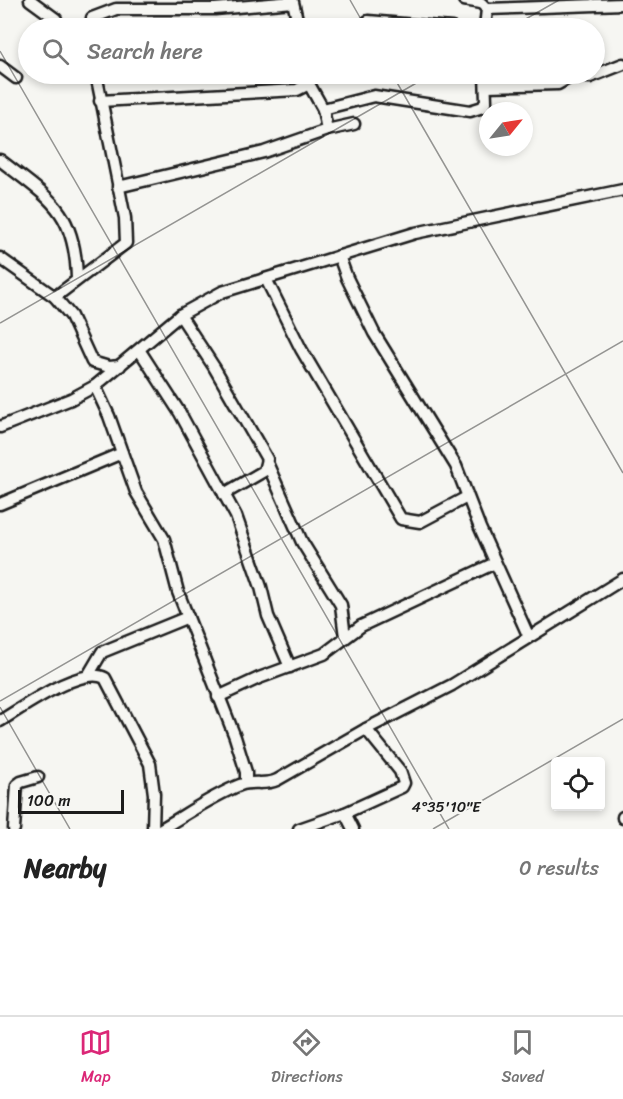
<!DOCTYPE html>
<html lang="en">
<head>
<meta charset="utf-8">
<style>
  body { margin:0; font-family:Sriracha,sans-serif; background:#f6f6f6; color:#222 }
  .controls { position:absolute; right:18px; bottom:18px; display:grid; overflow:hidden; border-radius:6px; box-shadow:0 3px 9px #0003 }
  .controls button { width:54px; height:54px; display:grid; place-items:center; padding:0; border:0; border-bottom:2px solid #e0e0e0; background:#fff; color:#222; font:30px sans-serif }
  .compass { position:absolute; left:479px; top:102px; width:54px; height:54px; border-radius:50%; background:#fff; box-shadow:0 3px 9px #0003; rotate:60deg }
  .scale { position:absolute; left:18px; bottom:15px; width:106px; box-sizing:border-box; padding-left:6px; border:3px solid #1c1c1c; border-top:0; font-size:16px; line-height:21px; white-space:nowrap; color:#1c1c1c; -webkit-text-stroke:4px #f6f6f2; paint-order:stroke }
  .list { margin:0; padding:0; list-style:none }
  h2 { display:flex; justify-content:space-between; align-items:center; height:78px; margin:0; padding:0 24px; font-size:26px }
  h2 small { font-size:20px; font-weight:400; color:#767676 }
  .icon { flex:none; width:33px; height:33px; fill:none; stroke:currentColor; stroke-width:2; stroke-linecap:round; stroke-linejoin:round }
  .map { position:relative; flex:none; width:623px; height:829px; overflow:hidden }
  .search { position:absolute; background:#fff; box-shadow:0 3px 9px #0003; left:18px; right:18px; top:18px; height:66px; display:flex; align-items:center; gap:15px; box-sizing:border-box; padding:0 21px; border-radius:33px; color:#767676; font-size:22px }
  .sheet { height:186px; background:#fff }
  nav { display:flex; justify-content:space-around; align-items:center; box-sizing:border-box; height:84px; border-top:2px solid #e0e0e0; background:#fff; font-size:16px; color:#767676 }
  nav a { display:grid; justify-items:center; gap:3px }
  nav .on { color:#db2777 }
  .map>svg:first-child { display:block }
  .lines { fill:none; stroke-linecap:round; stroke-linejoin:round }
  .minor-casing { stroke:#1c1c1c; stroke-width:15 }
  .minor { stroke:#f6f6f2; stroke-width:10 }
  .ticks { fill:none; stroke:#1c1c1c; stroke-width:1.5; stroke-opacity:0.45 }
  .ticks-label { font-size:15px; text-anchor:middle; fill:#1c1c1c; stroke:#f6f6f2; stroke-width:4.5; stroke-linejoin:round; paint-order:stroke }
</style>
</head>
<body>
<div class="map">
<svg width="623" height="829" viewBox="0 0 623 829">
  <rect width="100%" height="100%" fill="#f6f6f2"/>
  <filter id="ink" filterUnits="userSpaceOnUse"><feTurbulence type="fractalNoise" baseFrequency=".0167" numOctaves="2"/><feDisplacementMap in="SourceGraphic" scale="12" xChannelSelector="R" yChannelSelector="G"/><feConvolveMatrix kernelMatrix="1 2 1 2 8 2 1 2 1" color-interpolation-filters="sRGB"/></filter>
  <g filter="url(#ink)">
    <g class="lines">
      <defs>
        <g id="minor">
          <polyline points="30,0 56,19"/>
          <polyline points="464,0 481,3 487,9 485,28"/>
          <polyline points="487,9 623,4"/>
          <polyline points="368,21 452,28"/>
          <polyline points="91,28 92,18 116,9 215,9 293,2 299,28"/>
          <polyline points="0,66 16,78"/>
          <polyline points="309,84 323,109 327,130"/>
          <polyline points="486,86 558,84 572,76 590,77 623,64"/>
          <polyline points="100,101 297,90 309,84 308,74"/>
          <polyline points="323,109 374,96 470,111 483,107 486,101 485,74"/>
          <path d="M0,160C50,199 75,210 77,278"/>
          <polyline points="118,187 264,152 327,130 354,124"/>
          <polyline points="339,256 347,278 374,333 456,466 480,528 528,635"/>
          <polyline points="0,258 55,297 71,316 92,362 109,367 120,366"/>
          <polyline points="266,279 301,349 401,519 420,522 467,497"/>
          <polyline points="55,297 126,243 125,218 96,74"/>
          <polyline points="180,315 214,367 267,459 264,471 224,494"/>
          <polyline points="140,351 180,413 236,516 261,587 268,616 290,667"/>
          <polyline points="95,386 109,416 136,492 164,539 178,592 235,737 246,772 246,783"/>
          <polyline points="0,427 71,399 95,386 180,315 222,292 415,233 623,190"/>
          <polyline points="268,465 302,542 341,605 345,637"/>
          <polyline points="0,504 122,453"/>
          <polyline points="89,674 102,652 188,617"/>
          <polyline points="218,697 259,678 324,654 361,626 495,563"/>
          <path d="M0,721C22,708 82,665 105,678L150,764L154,794L153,829"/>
          <polyline points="623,817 623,818"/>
          <polyline points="14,829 17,785 21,782 38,777"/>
          <path d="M161,829C187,814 212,796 240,785C253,780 264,786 277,780L366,729L452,685L623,579"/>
          <polyline points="299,829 345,813"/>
          <polyline points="353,829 345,813 402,787 404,783 400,771 366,729"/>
        </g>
      </defs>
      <use href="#minor" class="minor-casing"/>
      <use href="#minor" class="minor"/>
    </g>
  </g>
  <path class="ticks" d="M350,0L366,28M510,28L559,0M0,51L449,829M392,74L623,473M0,323L432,74M0,701L623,341M0,707L70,829M433,829L623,719"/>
  <g class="ticks-label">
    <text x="446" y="812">4°35'10"E</text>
  </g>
</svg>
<div class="controls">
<button><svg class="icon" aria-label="locate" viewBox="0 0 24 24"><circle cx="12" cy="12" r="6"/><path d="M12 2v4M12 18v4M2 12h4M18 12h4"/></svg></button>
</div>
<svg class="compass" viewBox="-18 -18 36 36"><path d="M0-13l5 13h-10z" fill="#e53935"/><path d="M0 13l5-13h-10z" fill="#767676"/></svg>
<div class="scale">100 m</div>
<div class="search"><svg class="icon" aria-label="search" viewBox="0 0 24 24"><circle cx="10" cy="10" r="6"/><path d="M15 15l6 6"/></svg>Search here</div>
</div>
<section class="sheet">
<h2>Nearby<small>0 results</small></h2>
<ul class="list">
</ul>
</section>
<nav>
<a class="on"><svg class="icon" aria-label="map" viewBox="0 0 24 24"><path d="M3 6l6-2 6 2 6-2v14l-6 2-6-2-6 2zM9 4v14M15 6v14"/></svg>Map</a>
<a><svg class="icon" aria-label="directions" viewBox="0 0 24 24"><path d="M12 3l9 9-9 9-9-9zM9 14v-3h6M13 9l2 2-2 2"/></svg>Directions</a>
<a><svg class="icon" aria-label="saved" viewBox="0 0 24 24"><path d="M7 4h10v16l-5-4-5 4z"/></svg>Saved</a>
</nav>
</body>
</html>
